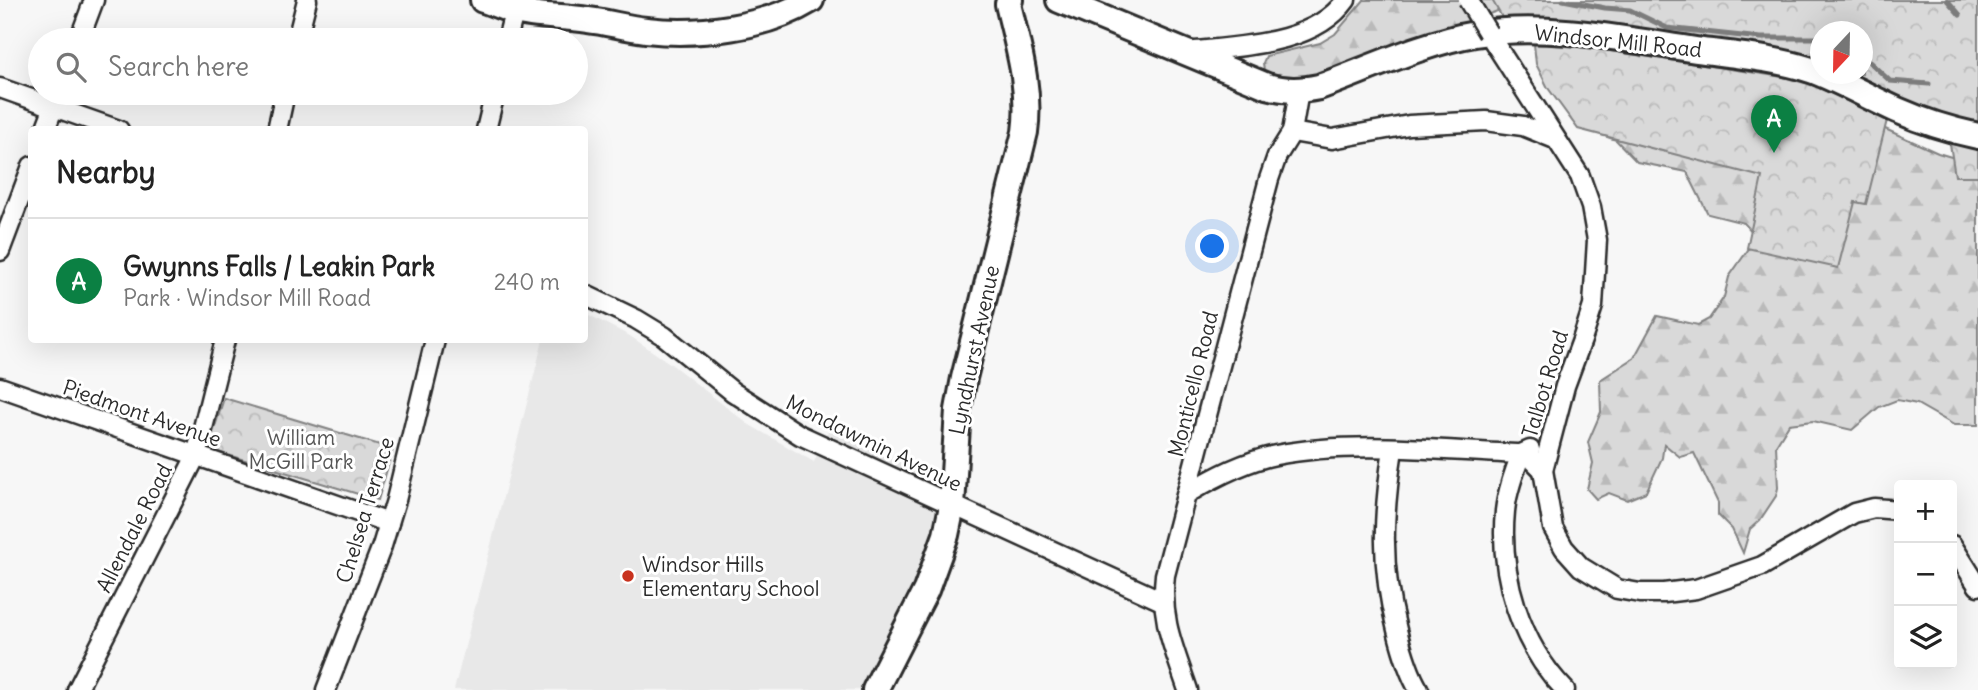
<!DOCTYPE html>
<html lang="en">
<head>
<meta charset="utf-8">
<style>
  body { margin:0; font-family:Delius,sans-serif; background:#f6f6f6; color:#222 }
  .controls { position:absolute; right:21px; bottom:21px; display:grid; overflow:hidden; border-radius:7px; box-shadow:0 7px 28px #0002 }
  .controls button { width:63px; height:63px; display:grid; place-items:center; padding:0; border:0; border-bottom:2px solid #e0e0e0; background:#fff; color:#222; font:35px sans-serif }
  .compass { position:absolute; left:1810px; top:21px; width:63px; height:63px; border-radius:50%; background:#fff; box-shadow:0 7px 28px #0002; rotate:202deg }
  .you { position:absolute; left:1213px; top:247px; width:24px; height:24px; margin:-18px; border:5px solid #fff; border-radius:50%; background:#1a73e8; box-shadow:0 0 0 10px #1a73e833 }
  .badge { display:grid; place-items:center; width:46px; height:46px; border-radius:50%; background:#0b8043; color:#fff; font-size:23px; font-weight:700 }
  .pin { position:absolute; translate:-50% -58px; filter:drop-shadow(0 2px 4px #0008) }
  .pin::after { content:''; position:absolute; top:37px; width:24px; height:21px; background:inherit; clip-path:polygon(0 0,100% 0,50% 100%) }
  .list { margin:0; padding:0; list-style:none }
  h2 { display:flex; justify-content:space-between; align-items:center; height:91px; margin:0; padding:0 28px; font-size:30px }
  h2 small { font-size:23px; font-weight:400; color:#767676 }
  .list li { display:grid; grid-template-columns:46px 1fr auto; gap:21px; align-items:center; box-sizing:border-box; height:126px; padding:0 28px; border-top:2px solid #e0e0e0 }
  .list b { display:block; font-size:26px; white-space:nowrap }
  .list p { margin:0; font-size:23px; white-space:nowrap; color:#767676 }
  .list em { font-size:23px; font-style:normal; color:#767676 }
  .icon { flex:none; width:38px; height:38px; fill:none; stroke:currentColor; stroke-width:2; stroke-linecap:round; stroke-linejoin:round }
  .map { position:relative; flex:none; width:1978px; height:690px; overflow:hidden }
  .search { position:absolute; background:#fff; box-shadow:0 7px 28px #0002; left:28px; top:28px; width:560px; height:77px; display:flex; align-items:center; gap:18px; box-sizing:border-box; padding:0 24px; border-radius:38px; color:#767676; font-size:26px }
  .panel { position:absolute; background:#fff; box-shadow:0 7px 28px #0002; left:28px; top:126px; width:560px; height:217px; border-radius:7px }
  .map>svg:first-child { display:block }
  .built { fill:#e8e8e8 }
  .forest { fill:url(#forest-firs); stroke:#828282; stroke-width:2 }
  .park { fill:url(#park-crowns); stroke:#828282; stroke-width:2 }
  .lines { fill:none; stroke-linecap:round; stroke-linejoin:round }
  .stream { stroke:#7b7b7b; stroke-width:5 }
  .street-casing { stroke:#2b2b2b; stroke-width:23 }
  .secondary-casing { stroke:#2b2b2b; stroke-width:30 }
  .street { stroke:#fff; stroke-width:18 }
  .secondary { stroke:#fff; stroke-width:24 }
  .street-bridge-casing { stroke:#2b2b2b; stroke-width:23; stroke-linecap:butt }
  .street-bridge { stroke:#fff; stroke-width:18 }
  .poi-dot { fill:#c8321e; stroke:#fff; stroke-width:2.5 }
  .labels { text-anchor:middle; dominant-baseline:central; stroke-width:6; stroke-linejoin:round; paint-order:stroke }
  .street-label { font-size:21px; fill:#2b2b2b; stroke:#fff }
  .park-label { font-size:21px; fill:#565656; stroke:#fff }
  .poi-label { font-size:21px; fill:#2b2b2b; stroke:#fff; text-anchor:start }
</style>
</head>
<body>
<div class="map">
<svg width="1978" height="690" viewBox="0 0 1978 690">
  <defs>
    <pattern id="forest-firs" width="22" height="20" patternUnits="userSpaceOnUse" patternTransform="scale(1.75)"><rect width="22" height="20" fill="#d9d9d9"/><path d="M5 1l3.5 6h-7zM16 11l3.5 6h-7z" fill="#bababa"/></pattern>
    <pattern id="park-crowns" width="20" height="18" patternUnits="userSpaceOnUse" patternTransform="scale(1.75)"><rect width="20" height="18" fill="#d9d9d9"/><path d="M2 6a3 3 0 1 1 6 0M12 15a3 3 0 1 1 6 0" fill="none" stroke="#bababa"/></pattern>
  </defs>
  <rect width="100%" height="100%" fill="#f7f7f7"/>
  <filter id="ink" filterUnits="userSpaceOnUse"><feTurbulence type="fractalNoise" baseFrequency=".0143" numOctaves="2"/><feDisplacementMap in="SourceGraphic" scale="14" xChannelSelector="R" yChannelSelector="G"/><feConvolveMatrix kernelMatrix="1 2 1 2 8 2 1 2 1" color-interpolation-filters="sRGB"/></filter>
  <g filter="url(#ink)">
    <polygon class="built" points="585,313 630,336 671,364 748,424 814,462 829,429 937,480 971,489 954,560 890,690 454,690 543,340 584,340"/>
    <g class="forest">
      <polygon points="1364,0 1978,0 1862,74 1862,32 1820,32 1503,9 1301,81 1264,71 1263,63 1266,56 1320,43 1335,34"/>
      <polygon points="1872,123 1938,153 1978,165 1978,425 1954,425 1917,404 1897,400 1879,407 1852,430 1813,421 1789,424 1776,445 1778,488 1776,496 1760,520 1750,529 1743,553 1732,529 1718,515 1718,503 1694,453 1680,457 1664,444 1662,458 1646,492 1627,500 1609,493 1596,499 1587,489 1593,463 1588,442 1601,412 1600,380 1634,358 1657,316 1698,325 1709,319 1724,297 1729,277 1757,237 1744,223 1708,214 1687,172 1637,162 1616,140 1579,127"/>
    </g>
    <g class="park">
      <polygon points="1492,0 1978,0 1978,129 1918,111 1842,74 1862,74 1862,32 1820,32 1820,66 1506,24"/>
      <polygon points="1534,44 1570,45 1783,77 1816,86 1887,120 1866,204 1855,202 1838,268 1747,248 1762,177 1578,129 1548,88 1536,64"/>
      <polygon points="1950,144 1978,147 1978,176 1955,176"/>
      <polygon points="224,398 393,449 378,500 208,449"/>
    </g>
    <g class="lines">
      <g class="stream">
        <polyline points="1563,0 1605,8 1630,10 1667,28 1761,38 1820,38"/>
        <polyline points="1947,0 1960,15"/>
        <polyline points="1862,55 1890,81 1929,84"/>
      </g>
      <defs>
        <g id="street">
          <polyline points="1488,33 1580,176 1591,207 1597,240 1593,306 1582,340 1565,386 1543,470 1553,528 1564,548 1581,567 1617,589 1640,593 1664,593 1696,589 1762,566 1854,513 1874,508 1899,510"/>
          <polyline points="79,40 94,0"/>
          <polyline points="297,40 307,0"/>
          <polyline points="507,40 517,0"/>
          <path d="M1186,52C1237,46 1313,46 1346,0"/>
          <polyline points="0,88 119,130"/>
          <polyline points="45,130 59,93"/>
          <polyline points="277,130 285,93"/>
          <polyline points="486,130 495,93"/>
          <polyline points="1292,132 1332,139 1409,125 1486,121 1523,126 1555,139"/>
          <polyline points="0,251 32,166"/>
          <polyline points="584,294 636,319 664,336 733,392 800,435 1162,601"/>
          <polyline points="0,387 389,523"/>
          <path d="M1393,449C1383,513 1380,566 1397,630C1402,650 1408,672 1419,690"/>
          <path d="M1530,450L1521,454C1514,473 1507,492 1505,511C1499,575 1520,644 1565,690"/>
          <path d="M1188,493C1215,477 1245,461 1276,455C1354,440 1442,451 1521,454L1533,460L1543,470"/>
          <polyline points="1952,545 1978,586"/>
          <polyline points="77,690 196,456 225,340"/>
          <polyline points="326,690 382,546 396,500 435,340"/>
          <path d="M1188,690C1174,648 1160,620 1165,575L1269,179L1277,156L1292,132L1299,91"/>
        </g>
        <g id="secondary">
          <path d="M483,0C493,3 504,8 514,11C537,17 564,16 588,20C607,22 626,28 646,30C698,36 765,28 811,0"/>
          <path d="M1059,0L1267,86C1286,91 1300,91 1319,87C1366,70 1426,42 1475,34C1549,23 1623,39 1696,50C1734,55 1774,58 1811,70C1841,81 1868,97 1897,110C1924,122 1950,130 1978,136"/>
          <path d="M875,690L926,590L946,535L952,506L958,410L964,378L1025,132C1031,88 1018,47 1008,4L1010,0"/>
        </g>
      </defs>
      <use href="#street" class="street-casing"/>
      <use href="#secondary" class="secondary-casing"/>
      <use href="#street" class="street"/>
      <use href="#secondary" class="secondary"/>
      <defs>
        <polyline id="street-bridge" points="1468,0 1488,33"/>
      </defs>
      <use href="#street-bridge" class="street-bridge-casing"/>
      <use href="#street-bridge" class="street-bridge"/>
    </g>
  </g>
  <circle class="poi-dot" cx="628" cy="576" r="7"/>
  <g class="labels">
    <g class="street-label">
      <text transform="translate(1618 41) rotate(6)">Windsor Mill Road</text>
      <text transform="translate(974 350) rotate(-78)">Lyndhurst Avenue</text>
      <text transform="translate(1193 384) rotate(-76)">Monticello Road</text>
      <text transform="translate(1545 384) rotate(-73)">Talbot Road</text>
      <text transform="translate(142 413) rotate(19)">Piedmont Avenue</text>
      <text transform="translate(874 443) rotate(26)">Mondawmin Avenue</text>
      <text transform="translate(365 510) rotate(-73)">Chelsea Terrace</text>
      <text transform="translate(134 528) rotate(-63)">Allendale Road</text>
    </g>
    <g class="park-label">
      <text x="301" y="437">William<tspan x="301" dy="24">McGill Park</tspan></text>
    </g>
    <g class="poi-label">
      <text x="642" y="564">Windsor Hills<tspan x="642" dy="24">Elementary School</tspan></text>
    </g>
  </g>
</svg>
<div class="controls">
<button>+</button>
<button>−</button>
<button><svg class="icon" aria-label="layers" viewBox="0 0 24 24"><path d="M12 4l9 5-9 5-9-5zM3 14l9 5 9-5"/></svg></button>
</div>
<svg class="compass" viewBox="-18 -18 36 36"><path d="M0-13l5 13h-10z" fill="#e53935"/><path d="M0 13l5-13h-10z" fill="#767676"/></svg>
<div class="you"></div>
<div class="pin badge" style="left:1774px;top:153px">A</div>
<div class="search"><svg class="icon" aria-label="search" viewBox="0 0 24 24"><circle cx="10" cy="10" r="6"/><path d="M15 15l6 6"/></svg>Search here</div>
<section class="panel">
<h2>Nearby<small></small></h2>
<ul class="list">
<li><span class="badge">A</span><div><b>Gwynns Falls / Leakin Park</b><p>Park · Windsor Mill Road</p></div><em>240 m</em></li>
</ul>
</section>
</div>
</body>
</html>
